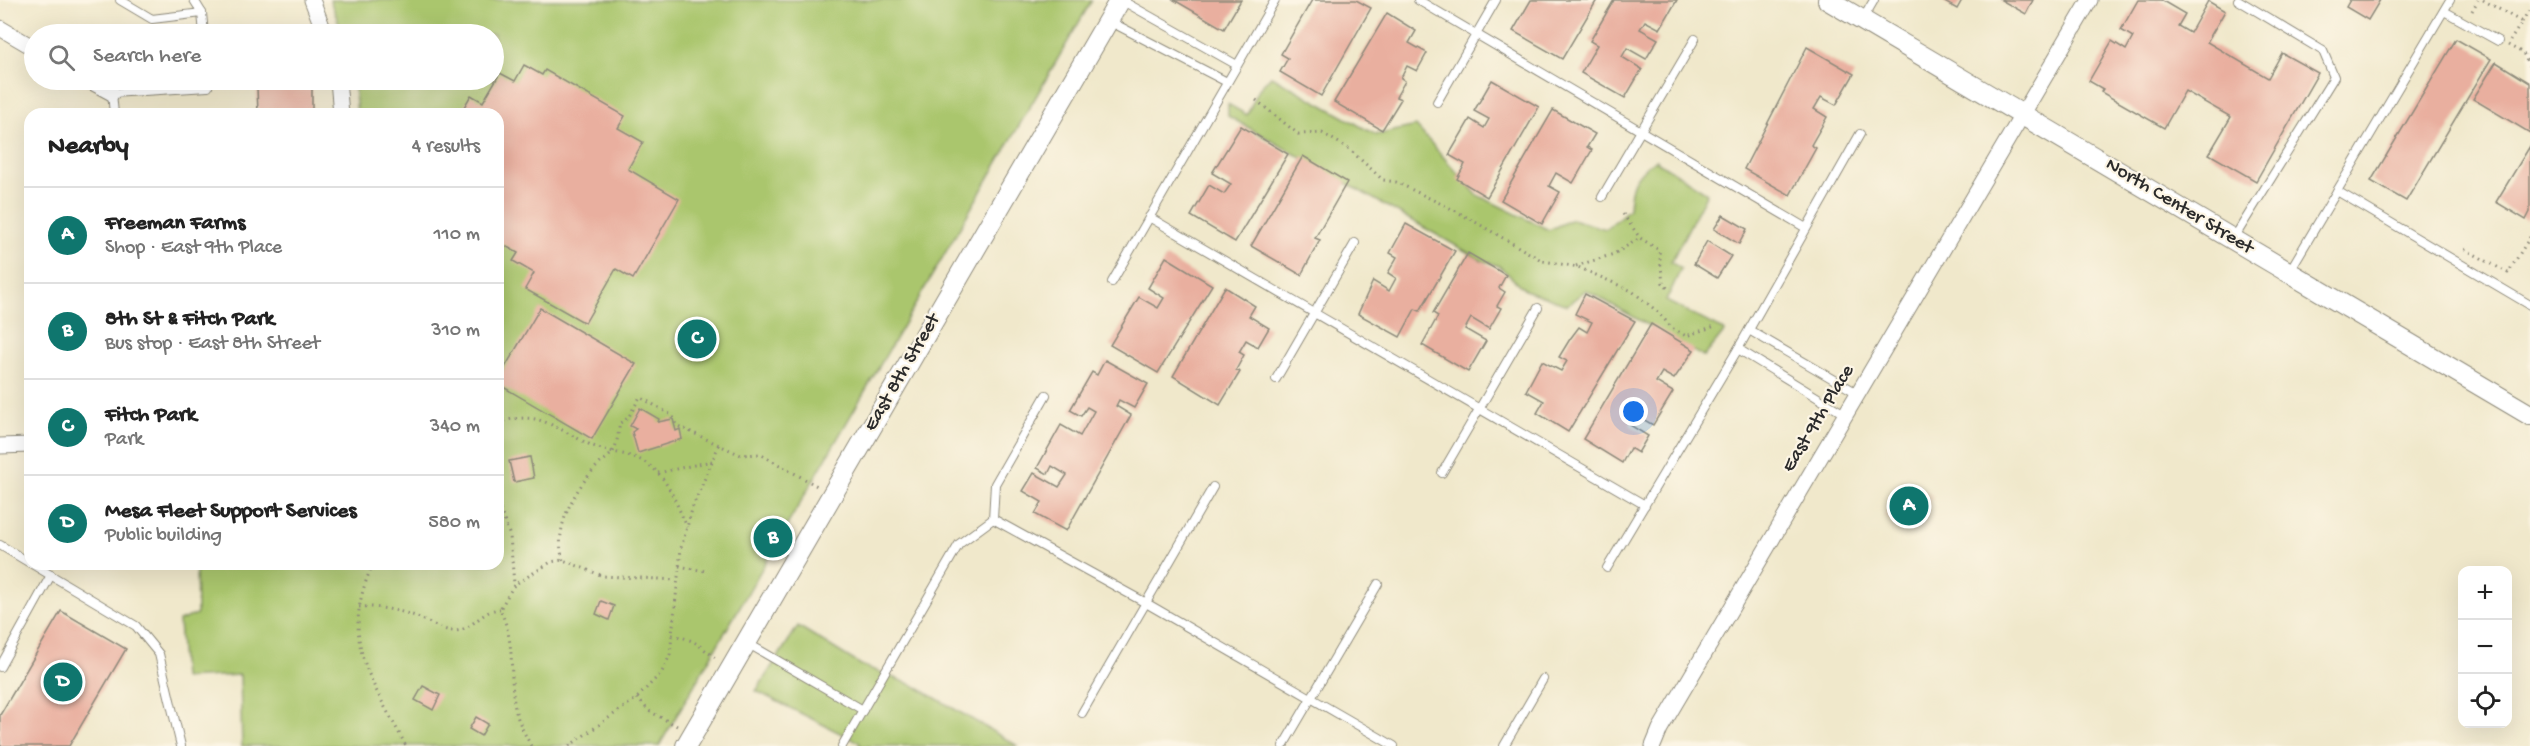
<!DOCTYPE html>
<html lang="en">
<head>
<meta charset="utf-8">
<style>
  body { margin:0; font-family:"Gochi Hand",sans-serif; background:#f6f6f6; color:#222 }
  .controls { position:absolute; right:18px; bottom:18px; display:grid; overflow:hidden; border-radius:12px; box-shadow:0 6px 24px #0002 }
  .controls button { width:54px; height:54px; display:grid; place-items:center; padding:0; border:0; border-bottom:2px solid #e0e0e0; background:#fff; color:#222; font:30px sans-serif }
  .you { position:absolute; left:1634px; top:412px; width:21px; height:21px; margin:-15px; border:4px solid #fff; border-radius:50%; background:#1a73e8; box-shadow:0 0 0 9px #1a73e833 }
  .badge { display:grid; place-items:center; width:39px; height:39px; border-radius:50%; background:#0f766e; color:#fff; font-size:20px; font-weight:700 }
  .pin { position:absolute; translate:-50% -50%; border:3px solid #fff; box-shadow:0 2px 6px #0006 }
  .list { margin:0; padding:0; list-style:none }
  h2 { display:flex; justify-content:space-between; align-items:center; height:78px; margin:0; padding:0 24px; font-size:26px }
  h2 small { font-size:20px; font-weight:400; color:#767676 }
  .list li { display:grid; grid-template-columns:39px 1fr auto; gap:18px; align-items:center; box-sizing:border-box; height:96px; padding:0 24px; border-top:2px solid #e0e0e0 }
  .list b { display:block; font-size:22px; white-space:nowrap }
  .list p { margin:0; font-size:20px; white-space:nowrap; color:#767676 }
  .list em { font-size:20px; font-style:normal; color:#767676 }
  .icon { flex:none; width:33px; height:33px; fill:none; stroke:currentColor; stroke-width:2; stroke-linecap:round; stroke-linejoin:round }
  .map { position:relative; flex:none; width:2530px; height:746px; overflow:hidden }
  .search { position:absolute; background:#fff; box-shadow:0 6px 24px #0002; left:24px; top:24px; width:480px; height:66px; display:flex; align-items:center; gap:15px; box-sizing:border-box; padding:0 21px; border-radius:33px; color:#767676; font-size:22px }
  .panel { position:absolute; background:#fff; box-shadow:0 6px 24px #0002; left:24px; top:108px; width:480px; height:462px; border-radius:18px }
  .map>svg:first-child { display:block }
  .built { fill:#eed7bb }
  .green { fill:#aac66d; stroke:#6a784c; stroke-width:1.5 }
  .building { fill:#e9af9f }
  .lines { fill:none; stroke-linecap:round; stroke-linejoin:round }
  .service-casing { stroke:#8e8a7b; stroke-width:10 }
  .minor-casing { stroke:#8e8a7b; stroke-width:17 }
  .tertiary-casing { stroke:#8e8a7b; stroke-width:22 }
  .path { stroke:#8e8a7b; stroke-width:3; stroke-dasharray:1.5 4.5; stroke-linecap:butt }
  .service { stroke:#fff; stroke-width:8 }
  .minor { stroke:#fff; stroke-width:15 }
  .tertiary { stroke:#fff; stroke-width:20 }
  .labels { text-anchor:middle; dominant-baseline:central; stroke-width:4.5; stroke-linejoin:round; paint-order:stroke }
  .street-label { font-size:20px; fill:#2b2b2b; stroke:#fcf5e5 }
</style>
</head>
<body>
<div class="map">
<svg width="2530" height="746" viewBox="0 0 2530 746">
  <rect width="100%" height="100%" fill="#fcf5e5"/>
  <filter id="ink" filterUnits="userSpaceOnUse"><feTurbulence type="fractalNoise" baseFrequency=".0167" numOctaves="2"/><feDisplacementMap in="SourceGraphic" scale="12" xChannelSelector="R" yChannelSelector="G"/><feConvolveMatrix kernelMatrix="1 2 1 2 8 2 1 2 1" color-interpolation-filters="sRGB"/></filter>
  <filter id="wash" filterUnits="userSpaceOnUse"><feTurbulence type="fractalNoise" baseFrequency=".008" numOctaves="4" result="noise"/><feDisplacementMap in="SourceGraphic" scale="24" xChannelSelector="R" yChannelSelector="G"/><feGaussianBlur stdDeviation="1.35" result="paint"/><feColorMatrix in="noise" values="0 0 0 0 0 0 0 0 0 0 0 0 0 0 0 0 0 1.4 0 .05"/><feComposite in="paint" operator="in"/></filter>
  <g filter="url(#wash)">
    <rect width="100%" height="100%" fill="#f0e8cb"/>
    <polygon class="built" points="1905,480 1934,496 1913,532 1884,516"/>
    <g class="green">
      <polygon points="330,0 1092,0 659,746 242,746 240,675 183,678 179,621 197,614 196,564 498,564 498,114 357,114 354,80 494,80 494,34 343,34"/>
      <path d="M1271,76L1376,135L1416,126L1477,195L1549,230L1572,219L1606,229L1629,209C1630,184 1634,175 1655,160L1707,193L1671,262L1681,269L1666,301L1725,331L1704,357L1586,290L1567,305L1525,290L1499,266L1481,260L1228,116V104L1247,115L1259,89Z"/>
      <polygon points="798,626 861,665 915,686 1018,746 859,746 860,743 756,691"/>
    </g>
    <g id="blocks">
      <g class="building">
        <polygon points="1174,0 1241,0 1224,29"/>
        <polygon points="1312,0 1356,0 1371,8 1321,96 1280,72 1288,58 1281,54"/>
        <polygon points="1531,0 1597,0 1562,59 1513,31"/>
        <polygon points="1614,0 1677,0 1660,29 1645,21 1640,29 1658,39 1646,59 1627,48 1622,57 1642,69 1625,98 1581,73 1597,45 1590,41"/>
        <polygon points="1941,0 1962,0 1957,9"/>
        <polygon points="2001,0 2033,0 2026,14"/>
        <polygon points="2138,0 2161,0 2185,14 2178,26 2190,33 2208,1 2225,11 2207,42 2268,78 2282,53 2318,73 2256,181 2209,154 2231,117 2185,91 2164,128 2101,92 2103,89 2089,81 2112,41 2126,50 2133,37 2121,30"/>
        <polygon points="2350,0 2380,0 2368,20 2346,7"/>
        <polygon points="1387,13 1416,31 1409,43 1427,53 1417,71 1407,66 1401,78 1405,81 1396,97 1401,99 1382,130 1334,102"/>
        <polygon points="2456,39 2491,59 2406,201 2371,181"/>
        <polygon points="1807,47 1854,74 1836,105 1821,97 1814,109 1827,117 1811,145 1816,148 1790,195 1744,169"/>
        <polygon points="2496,62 2530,83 2530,133 2473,99"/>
        <polygon points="524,65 542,75 545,70 625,116 618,128 643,142 628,169 679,199 633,279 616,269 585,323 525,289 534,273 513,261 518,253 498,242 498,114 460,114 471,95 483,102 500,73 515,81"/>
        <polygon points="1492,80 1539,107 1487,197 1457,179 1465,164 1449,155 1470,119 1484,128 1489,119 1474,111"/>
        <polygon points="312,86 312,114 258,114 257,87"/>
        <polygon points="1553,110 1595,134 1587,147 1592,150 1573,183 1556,173 1549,186 1560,192 1542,224 1501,200"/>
        <polygon points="1241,126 1288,154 1235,242 1191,216 1209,185 1224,194 1231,184 1212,173"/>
        <polygon points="2530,146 2530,212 2526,220 2496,202"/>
        <polygon points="1303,156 1347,182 1315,238 1320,240 1301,275 1251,246"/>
        <polygon points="1723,215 1747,229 1739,244 1714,229"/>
        <polygon points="1406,224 1455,251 1420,311 1415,309 1400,337 1358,314 1373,281 1389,291 1396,278 1388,273 1397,257 1390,253"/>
        <polygon points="1707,241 1731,256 1717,278 1694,264"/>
        <polygon points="1468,253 1506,275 1499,288 1505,292 1497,306 1501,308 1489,329 1471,318 1465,329 1486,341 1468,372 1422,345 1438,316 1433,313"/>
        <polygon points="1166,257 1212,285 1158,373 1110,345 1139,297 1158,308 1164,298 1148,288"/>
        <polygon points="1225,287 1255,306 1249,316 1269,328 1258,347 1246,340 1239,352 1244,355 1236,370 1240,372 1220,405 1173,376"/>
        <polygon points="1585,294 1635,321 1568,432 1537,413 1544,401 1526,391 1542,361 1561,371 1567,361 1559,357 1570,339 1579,327 1587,332 1592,322 1575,314"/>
        <polygon points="540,308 636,364 592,439 498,384 498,379"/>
        <polygon points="1651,324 1694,350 1674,379 1662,372 1656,382 1673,392 1653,425 1636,415 1630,425 1648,436 1638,453 1630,448 1622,463 1583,439"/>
        <polygon points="1105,360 1148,384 1134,408 1119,400 1116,406 1131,415 1066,531 1035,514 1042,502 1023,491 1034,473 1059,487 1067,475 1052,466 1048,474 1037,468 1061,425 1080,436 1094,411 1087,407 1081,416 1070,410 1092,372 1097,375"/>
        <polygon points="640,408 659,419 658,422 673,419 676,431 680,429 682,439 638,453 632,432 636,429 630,426"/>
        <polygon points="530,457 534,478 514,482 509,461"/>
        <polygon points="601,601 614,606 609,620 596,614"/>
        <polygon points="61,611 126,649 69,746 0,746 0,715"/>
        <polygon points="423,686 440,695 433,710 415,700"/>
        <polygon points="476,717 488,724 481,736 469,729"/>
      </g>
    </g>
  </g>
  <g filter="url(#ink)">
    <use href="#blocks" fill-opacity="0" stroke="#8e8a7b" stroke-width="1.5"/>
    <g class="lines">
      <defs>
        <g id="service">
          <polyline points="120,0 152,19 202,13 204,34"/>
          <polyline points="194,0 202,13"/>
          <polyline points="1121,0 1237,65"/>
          <polyline points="1418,0 1806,228"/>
          <polyline points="2450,0 2337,191 2530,305"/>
          <polyline points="2444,11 2498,41"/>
          <polyline points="1863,19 1874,0"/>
          <polyline points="1109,21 1227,82"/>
          <polyline points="393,80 402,84"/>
          <polyline points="1437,102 1496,0"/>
          <polyline points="114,114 112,93 208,87 207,80"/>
          <polyline points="1602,197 1695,39"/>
          <polyline points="1149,217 1645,505"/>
          <polyline points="2234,238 2334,77 2323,51 2238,0"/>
          <polyline points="2289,272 2337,191"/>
          <polyline points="1112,282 1275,0"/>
          <polyline points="1749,330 1859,394"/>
          <polyline points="1738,349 1846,415"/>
          <polyline points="1276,379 1355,243"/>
          <polyline points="1442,473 1538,308"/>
          <polyline points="993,519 1146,603 1394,746"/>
          <polyline points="0,545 30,563"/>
          <polyline points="32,564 136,626 159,654 181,746"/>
          <polyline points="1607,568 1738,349 1860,134"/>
          <polyline points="747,643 863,710"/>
          <polyline points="0,667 51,575"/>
          <polyline points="1082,713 1213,487"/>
          <polyline points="842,746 959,544 993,519 995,484 1046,395"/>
          <polyline points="1283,746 1378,584"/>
          <polyline points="1504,746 1543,679"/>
        </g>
        <g id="minor">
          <polyline points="312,0 325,34"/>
          <polyline points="0,28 34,48"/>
          <polyline points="88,80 112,93"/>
          <polyline points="338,80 341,114"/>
          <polyline points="0,446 30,445"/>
          <polyline points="1653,746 1660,729 2090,0"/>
        </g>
        <g id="tertiary">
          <polyline points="1828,0 2530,415"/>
          <polyline points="686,746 1120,0"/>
        </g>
      </defs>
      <use href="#service" class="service-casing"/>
      <use href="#minor" class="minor-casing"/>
      <use href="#tertiary" class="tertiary-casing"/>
      <g class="path">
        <polyline points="2483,0 2522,22 2510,41"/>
        <polyline points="2472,11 2478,0"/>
        <polyline points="2522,22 2529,10"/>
        <polyline points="2508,45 2523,53 2530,67"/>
        <polyline points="1256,100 1298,134 1322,133 1348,148 1383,180 1396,182 1456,211 1543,261 1578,267 1632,291 1658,312 1672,328 1686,336 1715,326"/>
        <polyline points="1623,214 1640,238 1659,250 1663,283 1670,291"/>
        <polyline points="2465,249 2508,273 2530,237"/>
        <polyline points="1576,266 1614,254 1640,238"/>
        <path d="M498,422C509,419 527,416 539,420C558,426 575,438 593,446C615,455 637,452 656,471C671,486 678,508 687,527"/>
        <polyline points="658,473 712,461"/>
        <polyline points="498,504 510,536 514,584"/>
        <path d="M563,560C553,528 574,490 597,466C602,461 610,457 614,450C618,441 618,432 620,423L628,418L640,397L673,416L676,425L719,445"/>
        <path d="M373,564C338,640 371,679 406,746"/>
        <polyline points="679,566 705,571"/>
        <path d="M359,607C377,606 398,610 415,616C426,620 442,631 454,631C472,631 481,610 500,609"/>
        <path d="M672,635C697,640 699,646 717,659"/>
        <polyline points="637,698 649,711 677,726"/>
        <path d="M531,746C524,732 516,719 514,702C509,666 516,645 500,609L514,585L551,562L563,560L603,576L676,580"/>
        <polyline points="569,746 637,698 662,672 670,655 681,548 693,506 719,445 741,455 760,454 817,486"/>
      </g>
      <use href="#service" class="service"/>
      <use href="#minor" class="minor"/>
      <use href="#tertiary" class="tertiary"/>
    </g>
  </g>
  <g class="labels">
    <g class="street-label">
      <text transform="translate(2179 207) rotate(31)">North Center Street</text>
      <text transform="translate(903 373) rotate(-60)">East 8th Street</text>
      <text transform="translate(1819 419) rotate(-59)">East 9th Place</text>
    </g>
  </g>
</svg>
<div class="controls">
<button>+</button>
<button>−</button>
<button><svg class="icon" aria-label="locate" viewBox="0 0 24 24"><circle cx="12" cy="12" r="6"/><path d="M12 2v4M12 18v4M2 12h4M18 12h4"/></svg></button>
</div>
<div class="you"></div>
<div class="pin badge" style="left:1909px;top:506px">A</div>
<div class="pin badge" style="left:773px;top:538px">B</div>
<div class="pin badge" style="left:697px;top:339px">C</div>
<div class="pin badge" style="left:63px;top:682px">D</div>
<div class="search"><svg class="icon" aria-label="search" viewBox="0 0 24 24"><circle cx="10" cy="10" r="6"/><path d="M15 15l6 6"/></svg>Search here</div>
<section class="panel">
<h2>Nearby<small>4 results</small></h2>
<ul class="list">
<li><span class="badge">A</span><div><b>Freeman Farms</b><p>Shop · East 9th Place</p></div><em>110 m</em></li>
<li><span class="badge">B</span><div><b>8th St &amp; Fitch Park</b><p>Bus stop · East 8th Street</p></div><em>310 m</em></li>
<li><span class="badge">C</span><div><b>Fitch Park</b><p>Park</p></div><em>340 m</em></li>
<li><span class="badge">D</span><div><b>Mesa Fleet Support Services</b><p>Public building</p></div><em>580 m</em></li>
</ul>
</section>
</div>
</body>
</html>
